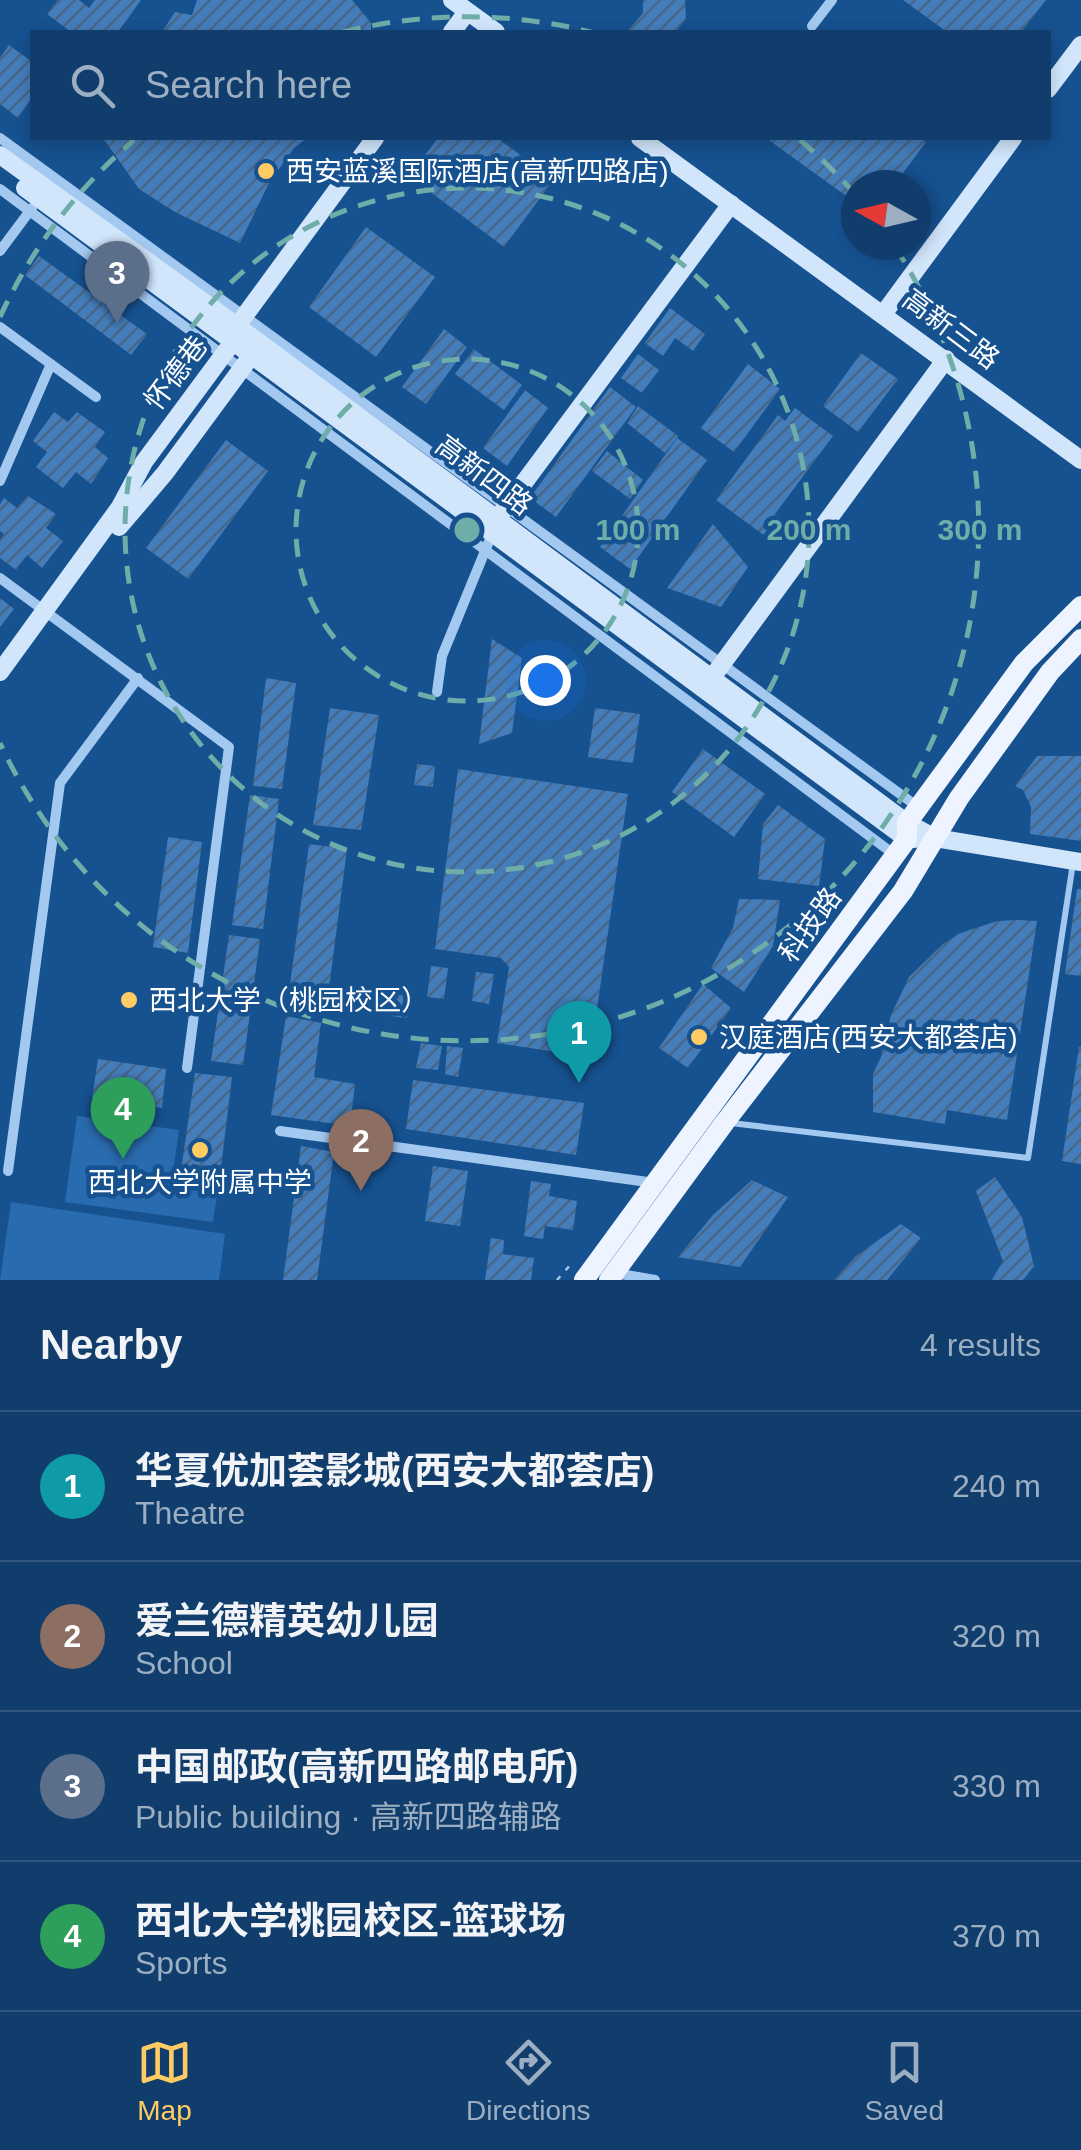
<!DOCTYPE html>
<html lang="en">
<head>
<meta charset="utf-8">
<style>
  body { margin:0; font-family:Arial,"Noto Sans SC",sans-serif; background:#194472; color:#f1f3f6 }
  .compass { position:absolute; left:841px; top:170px; width:90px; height:90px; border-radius:50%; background:#103d6c; box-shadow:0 5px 15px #0003; rotate:278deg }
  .you { position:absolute; left:545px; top:680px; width:35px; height:35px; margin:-25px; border:8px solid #fff; border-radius:50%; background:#1a73e8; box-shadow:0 0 0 15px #1a73e833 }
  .badge { display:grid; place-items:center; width:65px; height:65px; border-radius:50%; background:#ffcb63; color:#fff; font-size:32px; font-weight:700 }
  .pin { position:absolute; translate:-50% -82px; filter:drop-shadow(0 2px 5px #0008) }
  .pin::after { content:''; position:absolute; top:52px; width:35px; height:30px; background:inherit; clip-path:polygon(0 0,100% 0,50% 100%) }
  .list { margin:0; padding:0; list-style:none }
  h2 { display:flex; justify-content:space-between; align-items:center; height:130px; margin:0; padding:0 40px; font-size:42px }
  h2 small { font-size:32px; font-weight:400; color:#9caec2 }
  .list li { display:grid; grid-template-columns:65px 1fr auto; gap:30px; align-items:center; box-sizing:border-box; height:150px; padding:0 40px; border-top:2px solid #30567f }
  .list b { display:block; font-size:38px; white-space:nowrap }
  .list p { margin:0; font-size:32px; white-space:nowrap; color:#9caec2 }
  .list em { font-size:32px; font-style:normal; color:#9caec2 }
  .icon { flex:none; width:55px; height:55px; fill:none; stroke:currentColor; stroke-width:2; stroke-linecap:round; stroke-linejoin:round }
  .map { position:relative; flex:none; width:1081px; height:1280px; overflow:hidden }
  .search { position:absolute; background:#103d6c; box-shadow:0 5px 15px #0003; left:30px; right:30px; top:30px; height:110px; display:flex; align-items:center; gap:25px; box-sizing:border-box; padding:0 35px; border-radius:0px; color:#9caec2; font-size:38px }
  .sheet { height:730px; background:#103d6c }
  nav { display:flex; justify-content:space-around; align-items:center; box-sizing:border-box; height:140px; border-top:2px solid #30567f; background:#103d6c; font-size:28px; color:#9caec2 }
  nav a { display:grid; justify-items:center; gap:5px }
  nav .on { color:#ffcb63 }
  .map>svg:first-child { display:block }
  .pitch { fill:#296baf }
  .building { fill:url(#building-hatch) }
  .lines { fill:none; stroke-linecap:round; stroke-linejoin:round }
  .path { stroke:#a4c9f0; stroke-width:2.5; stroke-dasharray:5 8; stroke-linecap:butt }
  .lane { stroke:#a4c9f0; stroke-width:6 }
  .street { stroke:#a4c9f0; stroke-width:10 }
  .secondary { stroke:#d1e5fb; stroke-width:18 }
  .primary { stroke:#edf4ff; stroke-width:20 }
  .ring { fill:none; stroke:#6fada8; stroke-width:5; stroke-dasharray:18 12 }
  .poi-dot { fill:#ffcb63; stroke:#165190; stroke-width:4 }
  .labels { text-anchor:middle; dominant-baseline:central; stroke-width:9; stroke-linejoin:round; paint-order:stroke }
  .poi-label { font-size:28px; fill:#fff; stroke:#165190; text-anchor:start }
  .street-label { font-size:28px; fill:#fff; stroke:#165190 }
  .centre { fill:#6fada8; stroke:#165190; stroke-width:5 }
  .ring-label { font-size:30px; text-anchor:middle; font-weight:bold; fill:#6fada8; stroke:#165190; stroke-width:9; stroke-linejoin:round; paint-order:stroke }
</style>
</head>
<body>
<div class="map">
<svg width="1081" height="1280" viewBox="0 0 1081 1280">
  <defs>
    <pattern id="building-hatch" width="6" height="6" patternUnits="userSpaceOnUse" patternTransform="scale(2.5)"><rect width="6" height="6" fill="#447dba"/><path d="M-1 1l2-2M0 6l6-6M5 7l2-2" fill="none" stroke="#486788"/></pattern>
  </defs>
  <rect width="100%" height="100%" fill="#165190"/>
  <g class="pitch">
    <polygon points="77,1116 179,1130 171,1187 217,1194 213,1222 65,1202"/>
    <polygon points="11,1202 225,1234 219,1280 0,1280"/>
  </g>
  <g class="building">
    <polygon points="58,0 79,0 89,8 95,0 141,0 118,32 71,32 47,14"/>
    <polygon points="197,0 352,0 371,23 371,32 162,32 175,12 192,15"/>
    <polygon points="643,0 685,0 686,19 675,32 627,32 643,13"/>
    <polygon points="903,0 1046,0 1021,32 947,32"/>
    <polygon points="9,45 32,62 32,97 18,118 0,104 0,58"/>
    <polygon points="103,138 307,138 294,148 269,183 240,243 175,212 139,189"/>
    <polygon points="438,138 497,138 554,179 504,247 409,176"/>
    <polygon points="766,138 920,138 926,142 894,185 856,185 856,203"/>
    <polygon points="366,227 435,277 376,357 309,307"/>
    <polygon points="39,256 147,334 131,355 25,275"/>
    <polygon points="670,308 705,334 693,351 675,338 663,356 645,343"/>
    <polygon points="444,329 467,347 426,404 402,387"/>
    <polygon points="474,349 522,385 504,410 455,374"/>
    <polygon points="861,353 898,379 858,432 823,406"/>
    <polygon points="638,354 659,370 642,393 621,378"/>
    <polygon points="748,364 780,389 734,452 701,428"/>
    <polygon points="610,387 636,407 556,517 530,498"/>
    <polygon points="525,390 548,408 507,466 483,448"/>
    <polygon points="638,406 678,436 665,453 627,423"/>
    <polygon points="795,408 833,436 775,514 786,522 772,541 716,500 778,415 785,421"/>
    <polygon points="54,412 68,422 77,412 105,432 95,447 108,458 91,484 76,472 63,488 36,467 47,452 33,441"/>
    <polygon points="677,438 707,460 630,569 600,547"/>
    <polygon points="226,440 268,471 188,579 146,548"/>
    <polygon points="607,451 643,480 630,499 592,471"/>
    <polygon points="28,496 56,514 46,528 63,541 42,568 27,555 16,570 0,558 0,540 4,534 0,531 0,504 4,498 17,508"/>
    <polygon points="713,524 748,567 721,607 667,588"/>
    <polygon points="0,598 14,609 0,627"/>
    <polygon points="492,639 522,658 512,733 479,744"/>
    <polygon points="266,678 296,683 282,789 253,786"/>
    <polygon points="330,708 379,715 361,830 313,825"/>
    <polygon points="595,708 640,714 633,763 588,757"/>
    <polygon points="703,749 765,794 734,837 672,792"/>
    <polygon points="1037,756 1081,756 1081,841 1030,834 1031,807 1023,790 1015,786"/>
    <polygon points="417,764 435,766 433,787 414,785"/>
    <polygon points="458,769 628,794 590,1057 497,1043 509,967 501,958 435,949"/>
    <polygon points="250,795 279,799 263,929 232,925"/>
    <polygon points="778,805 825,839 819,886 758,879 763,824"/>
    <polygon points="168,837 202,842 188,953 153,947"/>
    <polygon points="309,844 347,849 327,1004 288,999"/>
    <polygon points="1077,889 1081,889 1081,976 1065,974"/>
    <polygon points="739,899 780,900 773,946 744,992 711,968 733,928"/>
    <polygon points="1018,920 1037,921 1007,1120 947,1110 945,1124 873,1112 873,1074 881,1057 891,1015 909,977 942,945 958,934 997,921"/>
    <polygon points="229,935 260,939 243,1065 211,1061"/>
    <polygon points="431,966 448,968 444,999 427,997"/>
    <polygon points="476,972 494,974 489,1004 472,1001"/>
    <polygon points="703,984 731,1008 688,1068 659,1048"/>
    <polygon points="393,994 411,995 407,1018 390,1016"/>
    <polygon points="286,1016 321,1023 314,1077 355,1084 350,1126 271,1115"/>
    <polygon points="421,1043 442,1046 438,1070 416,1068"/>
    <polygon points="447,1046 463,1048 458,1077 445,1074"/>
    <polygon points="1079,1047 1081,1047 1081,1164 1062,1161"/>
    <polygon points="98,1059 166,1069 162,1108 92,1098"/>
    <polygon points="195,1073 232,1077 219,1184 180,1178"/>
    <polygon points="413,1080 584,1103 576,1155 406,1129"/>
    <polygon points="301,1146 334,1152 317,1280 283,1280"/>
    <polygon points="433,1166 468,1171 460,1226 425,1221"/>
    <polygon points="995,1177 1022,1217 1034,1266 1023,1280 992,1280 1003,1261 976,1191"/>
    <polygon points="752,1180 788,1197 740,1267 678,1257 713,1215"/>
    <polygon points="531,1181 551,1184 549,1196 577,1201 573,1230 545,1226 543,1239 524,1236"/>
    <polygon points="901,1224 921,1238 887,1280 834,1280 856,1256"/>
    <polygon points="491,1238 504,1240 503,1254 534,1258 531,1280 485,1280"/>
  </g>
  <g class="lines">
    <polyline class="path" points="557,1280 572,1263"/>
    <polyline class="lane" points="731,1123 1028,1158 1073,863"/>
    <g class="street">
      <polyline points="812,26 832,0"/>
      <polyline points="0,138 918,807"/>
      <polyline points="0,189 895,855"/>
      <polyline points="0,251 32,208"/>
      <polyline points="0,327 96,397"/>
      <polyline points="0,481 51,364"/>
      <polyline points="0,578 229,747 187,1068"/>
      <polyline points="437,692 442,656 492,534"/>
      <polyline points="280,1131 655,1183"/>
      <polyline points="8,1171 60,783 138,678"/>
      <polyline points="615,1273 655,1280"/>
    </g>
    <g class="secondary">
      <polyline points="452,0 496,32"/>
      <polyline points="452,32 467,12"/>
      <polyline points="1048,89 1081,45"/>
      <polyline points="640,138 1081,460"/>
      <polyline points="0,155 237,326 907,823 935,838 1081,862"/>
      <polyline points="25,188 907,839 915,839"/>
      <polyline points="884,313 1013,138"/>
      <polyline points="497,519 731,204"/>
      <polyline points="119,527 165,473 251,356 247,349"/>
      <polyline points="0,672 120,507 144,462 232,343 237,326 375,138"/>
      <polyline points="711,679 946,359"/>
    </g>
    <g class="primary">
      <polyline points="584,1280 907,839 907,823 1024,663 1081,606"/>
      <polyline points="609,1280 725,1122 903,891 959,798 1050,672 1081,639"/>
    </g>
  </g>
  <g class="ring">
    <circle cx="467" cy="530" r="171"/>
    <circle cx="467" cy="530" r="342"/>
    <path d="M0 317A513 513 0 0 1 134 140M343 32A513 513 0 0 1 591 32M800 140A513 513 0 0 1 854 193M895 247A513 513 0 1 1 0 743"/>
  </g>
  <g class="poi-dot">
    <circle cx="266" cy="171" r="10"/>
    <circle cx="129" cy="1000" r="10"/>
    <circle cx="699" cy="1037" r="10"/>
    <circle cx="200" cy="1150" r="10"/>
  </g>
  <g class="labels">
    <g class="poi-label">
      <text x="286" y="171">西安蓝溪国际酒店(高新四路店)</text>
      <text x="149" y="1000">西北大学（桃园校区）</text>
      <text x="719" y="1037">汉庭酒店(西安大都荟店)</text>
      <text x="200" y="1182" text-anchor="middle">西北大学附属中学</text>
    </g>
    <g class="street-label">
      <text transform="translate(951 329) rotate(37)">高新三路</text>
      <text transform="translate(176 373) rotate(-53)">怀德巷</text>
      <text transform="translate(484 475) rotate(37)">高新四路</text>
      <text transform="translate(810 925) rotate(-54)">科技路</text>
    </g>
  </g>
  <circle cx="467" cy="530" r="15" class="centre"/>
  <g class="ring-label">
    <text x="638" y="540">100 m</text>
    <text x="809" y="540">200 m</text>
    <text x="980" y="540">300 m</text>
  </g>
</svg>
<svg class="compass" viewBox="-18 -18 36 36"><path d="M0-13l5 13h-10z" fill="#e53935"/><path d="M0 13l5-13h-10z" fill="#9caec2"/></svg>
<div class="you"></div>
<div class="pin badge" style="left:579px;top:1083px;background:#0f9aa8">1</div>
<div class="pin badge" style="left:361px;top:1191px;background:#8d6e63">2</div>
<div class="pin badge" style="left:117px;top:323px;background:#5c6f8a">3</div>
<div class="pin badge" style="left:123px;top:1159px;background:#2e9e5b">4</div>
<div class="search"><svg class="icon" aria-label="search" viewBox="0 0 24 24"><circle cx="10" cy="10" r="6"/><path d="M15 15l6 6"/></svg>Search here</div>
</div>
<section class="sheet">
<h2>Nearby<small>4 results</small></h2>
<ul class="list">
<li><span class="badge" style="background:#0f9aa8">1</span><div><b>华夏优加荟影城(西安大都荟店)</b><p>Theatre</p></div><em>240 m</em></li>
<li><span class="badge" style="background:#8d6e63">2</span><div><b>爱兰德精英幼儿园</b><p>School</p></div><em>320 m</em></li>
<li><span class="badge" style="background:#5c6f8a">3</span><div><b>中国邮政(高新四路邮电所)</b><p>Public building · 高新四路辅路</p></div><em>330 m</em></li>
<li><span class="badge" style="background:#2e9e5b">4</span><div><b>西北大学桃园校区-篮球场</b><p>Sports</p></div><em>370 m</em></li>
</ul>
</section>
<nav>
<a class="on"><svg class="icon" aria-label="map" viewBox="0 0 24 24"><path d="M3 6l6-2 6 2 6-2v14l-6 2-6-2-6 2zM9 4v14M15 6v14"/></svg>Map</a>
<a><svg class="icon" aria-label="directions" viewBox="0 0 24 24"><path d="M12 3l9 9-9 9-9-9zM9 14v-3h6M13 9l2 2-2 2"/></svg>Directions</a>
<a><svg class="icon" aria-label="saved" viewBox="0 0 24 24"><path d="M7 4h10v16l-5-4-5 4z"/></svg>Saved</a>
</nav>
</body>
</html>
